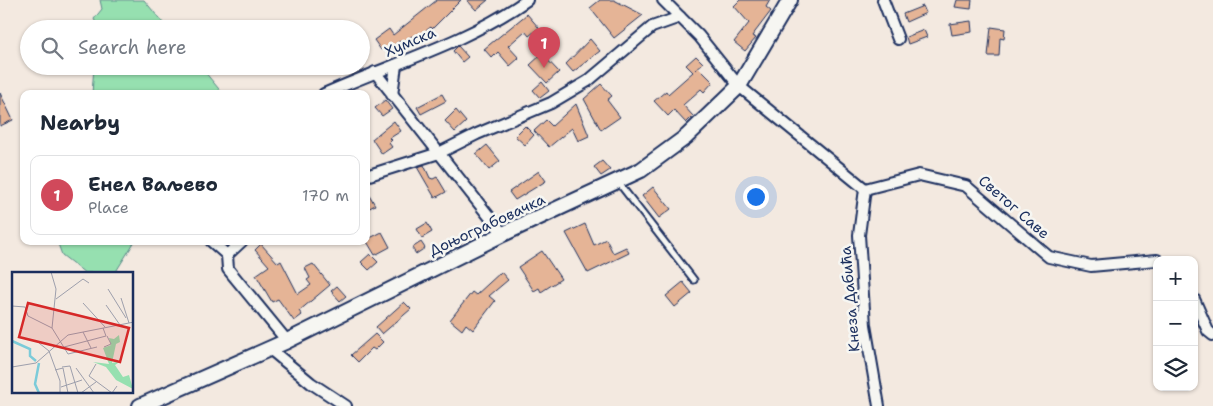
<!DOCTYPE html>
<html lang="en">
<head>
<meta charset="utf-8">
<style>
  body { margin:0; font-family:"Shantell Sans",sans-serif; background:#f6f6f7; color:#1f2937 }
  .controls { position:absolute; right:15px; bottom:15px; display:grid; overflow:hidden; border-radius:10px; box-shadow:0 1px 4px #0004 }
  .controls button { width:45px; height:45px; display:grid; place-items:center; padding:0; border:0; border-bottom:1px solid #e0e1e3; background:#fff; color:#1f2937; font:25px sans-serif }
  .you { position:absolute; left:755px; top:196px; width:18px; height:18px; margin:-12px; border:4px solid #fff; border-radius:50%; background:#1a73e8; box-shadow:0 0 0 8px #1a73e833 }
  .badge { display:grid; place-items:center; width:32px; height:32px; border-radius:50%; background:#d1495b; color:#fff; font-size:16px; font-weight:700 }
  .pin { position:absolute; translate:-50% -41px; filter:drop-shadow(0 1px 2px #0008) }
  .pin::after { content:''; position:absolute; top:26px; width:18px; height:15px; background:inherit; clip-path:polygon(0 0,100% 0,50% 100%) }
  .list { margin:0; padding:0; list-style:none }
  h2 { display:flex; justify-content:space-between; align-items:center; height:65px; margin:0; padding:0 20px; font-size:21px }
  h2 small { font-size:16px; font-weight:400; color:#747a83 }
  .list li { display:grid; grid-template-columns:32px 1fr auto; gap:15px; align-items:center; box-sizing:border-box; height:80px; margin:0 10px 10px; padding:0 10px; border:1px solid #e0e1e3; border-radius:10px }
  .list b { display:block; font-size:19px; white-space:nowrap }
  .list p { margin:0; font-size:16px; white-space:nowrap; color:#747a83 }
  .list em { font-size:16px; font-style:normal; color:#747a83 }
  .icon { flex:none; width:28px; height:28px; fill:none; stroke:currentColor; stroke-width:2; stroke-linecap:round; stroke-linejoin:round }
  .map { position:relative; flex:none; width:1213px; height:406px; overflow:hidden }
  .search { position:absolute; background:#fff; box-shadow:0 1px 4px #0004; left:20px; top:20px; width:350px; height:55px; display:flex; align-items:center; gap:12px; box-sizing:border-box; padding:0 18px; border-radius:28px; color:#747a83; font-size:19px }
  .panel { position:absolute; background:#fff; box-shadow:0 1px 4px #0004; left:20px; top:90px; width:350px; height:155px; border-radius:10px }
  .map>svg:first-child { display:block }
  .green { fill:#96e0b0; stroke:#588887 }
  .building { fill:#e5b496; stroke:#1b2f5e }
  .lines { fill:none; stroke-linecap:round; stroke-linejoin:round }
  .lane-casing { stroke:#1b2f5e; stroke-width:9 }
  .street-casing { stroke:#1b2f5e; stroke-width:14 }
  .secondary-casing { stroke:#1b2f5e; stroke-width:18 }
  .lane { stroke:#f6f6f2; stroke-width:5 }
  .street { stroke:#f6f6f2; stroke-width:10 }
  .secondary { stroke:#f6f6f2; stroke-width:14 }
  .labels { text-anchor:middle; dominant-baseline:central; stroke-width:5; stroke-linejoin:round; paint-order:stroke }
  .street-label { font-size:15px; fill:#1b2f5e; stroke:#f6f6f2 }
  .inset-river { fill:none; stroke:#7ccbd9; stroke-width:2.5 }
  .inset-road { fill:none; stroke:#9d9fac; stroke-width:1 }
  .view { fill:#d62828; fill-opacity:0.15; stroke:#d62828; stroke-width:2.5 }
  .inset-edge { fill:none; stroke:#1b2f5e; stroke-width:2.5 }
</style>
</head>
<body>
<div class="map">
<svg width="1213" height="406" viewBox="0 0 1213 406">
  <rect width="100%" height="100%" fill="#f3e9e0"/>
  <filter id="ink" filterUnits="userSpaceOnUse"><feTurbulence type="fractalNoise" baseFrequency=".02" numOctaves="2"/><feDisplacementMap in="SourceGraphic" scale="10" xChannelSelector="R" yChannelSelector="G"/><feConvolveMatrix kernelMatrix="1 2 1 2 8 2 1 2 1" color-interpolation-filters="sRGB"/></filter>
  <g filter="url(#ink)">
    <g class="green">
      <polygon points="100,0 144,0 168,29 99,29 94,19 102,9"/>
      <polygon points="94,66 200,66 223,94 92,94"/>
      <polygon points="57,241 135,241 115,273 85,273 62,255"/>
    </g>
    <g class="building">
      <polygon points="437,0 461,0 432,29 431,27 415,39 412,36 402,44 400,41 385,52 383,49 381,50 374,40 389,29 393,35"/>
      <polygon points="467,0 488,0 476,10"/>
      <polygon points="600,0 614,0 643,15 614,38 590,8"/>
      <polygon points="740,0 770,0 766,7 771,11 752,36 756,38 745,51 734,42 749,23 734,6"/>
      <polygon points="957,0 972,0 971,9 955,7"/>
      <polygon points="923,6 926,13 906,22 903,14"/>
      <polygon points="527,14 539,28 529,36 525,31 508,46 519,58 510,66 498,52 492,58 484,49"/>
      <polygon points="971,21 972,32 952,35 950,24"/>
      <polygon points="991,27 1005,29 1004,39 1000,38 999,56 988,56"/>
      <polygon points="924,30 927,37 908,44 906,37"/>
      <polygon points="590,39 600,51 573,72 566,64"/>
      <polygon points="458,46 468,57 462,62 453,51"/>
      <polygon points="542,54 559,72 547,83 530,65"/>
      <polygon points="696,56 703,63 695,70 698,67 713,82 704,92 701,89 683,105 693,116 686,123 674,110 668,116 654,101 666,91 668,94 693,72 686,65"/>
      <polygon points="542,82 549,91 540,98 533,90"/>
      <polygon points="601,84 612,96 607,100 620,117 601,130 584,99"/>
      <polygon points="0,93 13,120 0,126"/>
      <polygon points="442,94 446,101 421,114 417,107"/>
      <polygon points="385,100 392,109 382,116 375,108"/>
      <polygon points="576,104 589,136 578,141 572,128 549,147 534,131 546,120 552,126"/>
      <polygon points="456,110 466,122 455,132 445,121"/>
      <polygon points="394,121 401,131 390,138 392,140 389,143 392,147 382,154 372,139"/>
      <polygon points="525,126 534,135 525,145 515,136"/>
      <polygon points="487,145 500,161 489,170 476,154"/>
      <polygon points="602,161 610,170 601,176 594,167"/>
      <polygon points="424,165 430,178 433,179 437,177 446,192 435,198 417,167"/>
      <polygon points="539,171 546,181 515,200 509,192"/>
      <polygon points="653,187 671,209 659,218 642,196"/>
      <polygon points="366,189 375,205 366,210"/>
      <polygon points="427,223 432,232 422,238 417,229"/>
      <polygon points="585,224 594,245 606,239 613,253 626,247 629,253 588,273 566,233"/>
      <polygon points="382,232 390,247 375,255 366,240"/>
      <polygon points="421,242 425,248 416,254 412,248"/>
      <polygon points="261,244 278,263 281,261 298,294 311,285 307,280 310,278 305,268 313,264 330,285 299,311 302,315 294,321 278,299 272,302 256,275 269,266 255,250"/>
      <polygon points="542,251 561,279 541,292 539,288 534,291 518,267"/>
      <polygon points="370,254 378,262 369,270 361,262"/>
      <polygon points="501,272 508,280 489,296 495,301 473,330 466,324 462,330 450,320 472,292 476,295"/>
      <polygon points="683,282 692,293 675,307 666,296"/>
      <polygon points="337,286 346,296 340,301 331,291"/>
      <polygon points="404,302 411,309 382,334 376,327"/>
      <polygon points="375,334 383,342 375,350 372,348 358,362 351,355"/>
    </g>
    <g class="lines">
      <defs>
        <polyline id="lane" points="618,182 694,280"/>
        <g id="street">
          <polyline points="663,0 699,36 739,86 865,189 919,175 966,186 1049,257 1091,266 1157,260"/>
          <polyline points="883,0 898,39"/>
          <polyline points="375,72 503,234"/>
          <path d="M324,94C391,64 466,43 527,0"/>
          <polyline points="392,95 396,65"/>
          <polyline points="366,176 439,153 477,134 551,103 588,81 652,27 680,17"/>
          <polyline points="865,189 859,235 865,325 879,406"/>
          <polyline points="211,241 227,255"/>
          <polyline points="242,241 227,255 228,269 287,341"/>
          <polyline points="1194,299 1208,331 1213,335"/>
          <polyline points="270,349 311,383 346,406"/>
        </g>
        <polyline id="secondary" points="140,406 287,341 503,234 641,170 686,137 739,86 790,0"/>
      </defs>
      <use href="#lane" class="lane-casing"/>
      <use href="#street" class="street-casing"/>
      <use href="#secondary" class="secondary-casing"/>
      <use href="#lane" class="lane"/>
      <use href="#street" class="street"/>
      <use href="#secondary" class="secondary"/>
    </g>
  </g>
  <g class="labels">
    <g class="street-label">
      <text transform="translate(410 42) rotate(-23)">Хумска</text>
      <text transform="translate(1014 207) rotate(41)">Светог Саве</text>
      <text transform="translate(487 225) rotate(-25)">Доњограбовачка</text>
      <text transform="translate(850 299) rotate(-95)">Кнеза Дабића</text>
    </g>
  </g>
  <g transform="translate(12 272)">
    <rect width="121" height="121" fill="#f3e9e0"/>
    <path d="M107,63L108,70L104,72L100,91L109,89L103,93L111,105L117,103L121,117L104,108L94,95L81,90L97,92L91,76L99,73L97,66L102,67Z" fill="#96e0b0"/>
    <path class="inset-river" d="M0,69L18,77V84L24,89M27,91L23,112L27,121"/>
    <path class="inset-road" d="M39,0L44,17L40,56M96,17L114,46M109,26L117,51M44,27L71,7L77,11M71,31L93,55M94,33L108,53M0,34L13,35L16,44L40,56L56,82L85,75M71,60L79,76M27,71L37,79L48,109V121M52,75L94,64L91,56M92,75L99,72L95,64M84,92L77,104L100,121L105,114M0,95L24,91L56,63L122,50M50,95L58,94L66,121M64,96L82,121M43,98L51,96L56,121M49,115L70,108M69,121L84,110"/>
    <path class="view" d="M16,31L117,56L108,90L7,65Z"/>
    <rect width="121" height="121" class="inset-edge"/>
  </g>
</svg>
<div class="controls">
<button>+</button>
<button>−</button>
<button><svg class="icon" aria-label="layers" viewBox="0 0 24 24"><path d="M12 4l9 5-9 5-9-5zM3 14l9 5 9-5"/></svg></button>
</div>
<div class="you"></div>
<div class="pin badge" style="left:544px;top:68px">1</div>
<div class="search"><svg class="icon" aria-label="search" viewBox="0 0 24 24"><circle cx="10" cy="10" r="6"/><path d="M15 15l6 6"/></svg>Search here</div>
<section class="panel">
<h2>Nearby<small></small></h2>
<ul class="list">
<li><span class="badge">1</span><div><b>Енел Ваљево</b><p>Place</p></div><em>170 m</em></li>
</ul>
</section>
</div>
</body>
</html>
